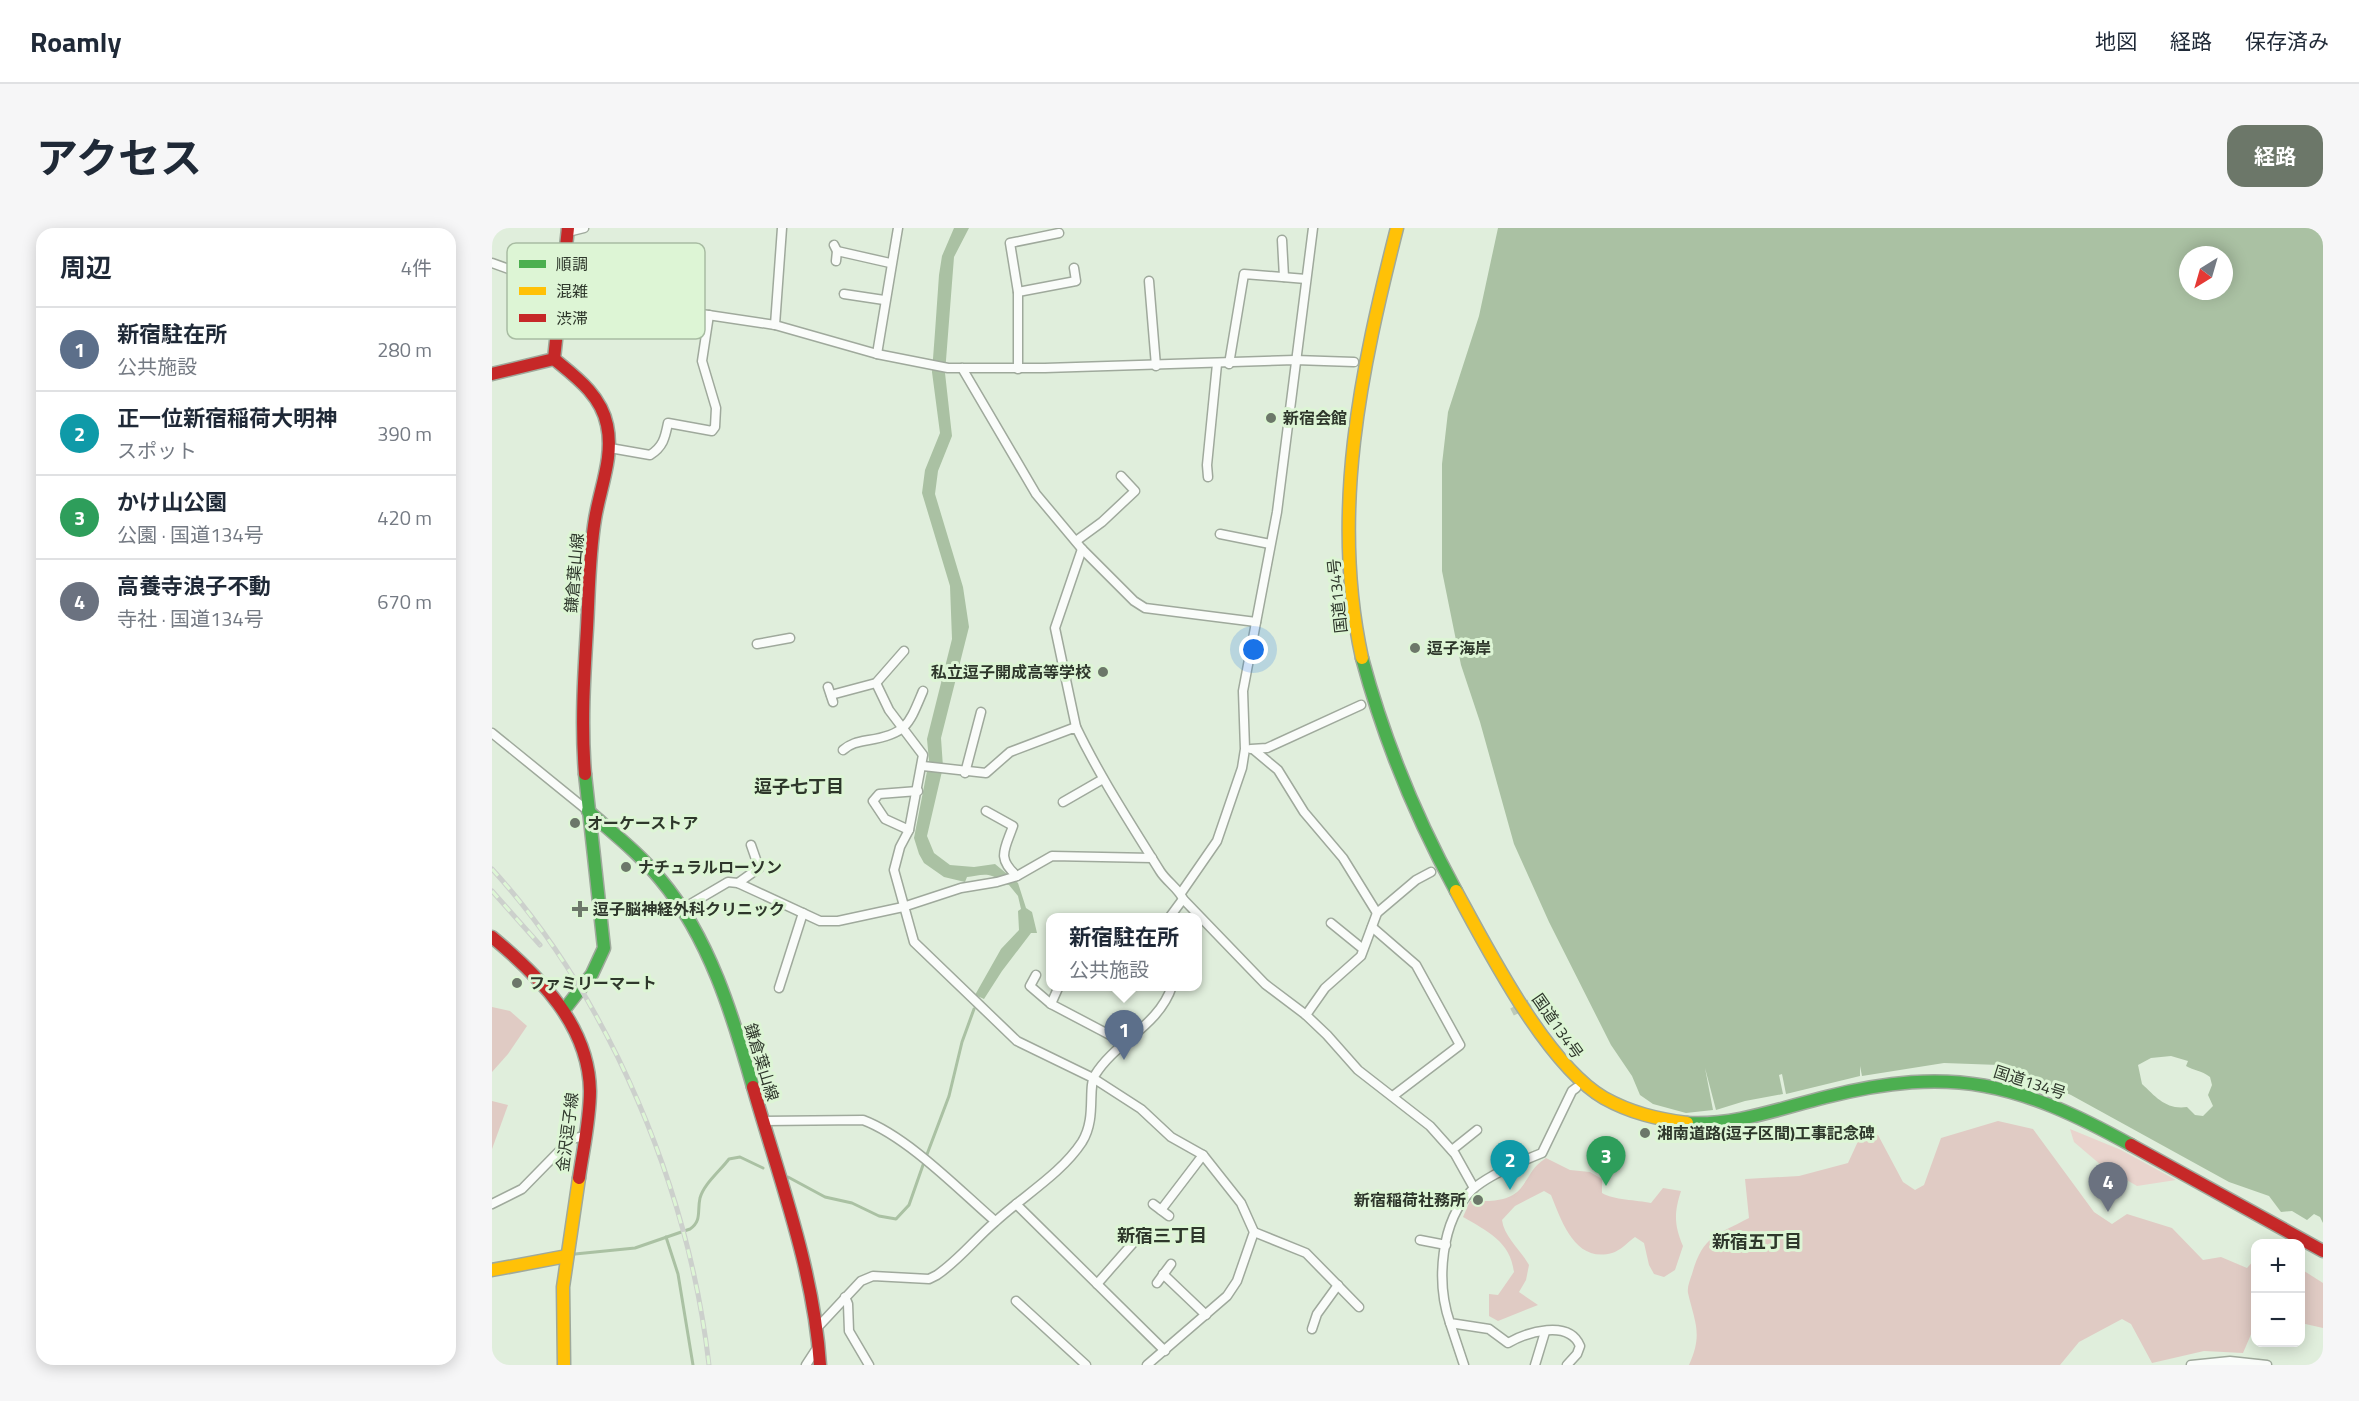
<!DOCTYPE html>
<html lang="ja">
<head>
<meta charset="utf-8">
<style>
  body { margin:0; font-family:"Titillium Web","Noto Sans JP",sans-serif; background:#f6f6f7; color:#1f2937 }
  .controls { position:absolute; right:18px; bottom:18px; display:grid; overflow:hidden; border-radius:12px; box-shadow:0 3px 15px #0003 }
  .controls button { width:54px; height:54px; display:grid; place-items:center; padding:0; border:0; border-bottom:2px solid #e0e1e3; background:#fff; color:#1f2937; font:30px sans-serif }
  .compass { position:absolute; left:1687px; top:18px; width:54px; height:54px; border-radius:50%; background:#fff; box-shadow:0 3px 15px #0003; rotate:217deg }
  .you { position:absolute; left:762px; top:422px; width:21px; height:21px; margin:-15px; border:4px solid #fff; border-radius:50%; background:#1a73e8; box-shadow:0 0 0 9px #1a73e833 }
  .badge { display:grid; place-items:center; width:39px; height:39px; border-radius:50%; background:#6c7769; color:#fff; font-size:20px; font-weight:700 }
  .pin { position:absolute; translate:-50% -50px; filter:drop-shadow(0 2px 3px #0008) }
  .pin::after { content:''; position:absolute; top:32px; width:21px; height:18px; background:inherit; clip-path:polygon(0 0,100% 0,50% 100%) }
  .popup { position:absolute; left:554px; top:685px; width:156px; height:78px; box-sizing:border-box; display:grid; place-content:center; border-radius:12px; background:#fff; filter:drop-shadow(0 2px 4px #0005); font-size:20px; white-space:nowrap; color:#747a83 }
  .popup b { font-size:22px; color:#1f2937 }
  .popup::after { content:''; position:absolute; left:50%; top:100%; margin-left:-12px; border:12px solid transparent; border-top-color:#fff }
  .list { margin:0; padding:0; list-style:none }
  h2 { display:flex; justify-content:space-between; align-items:center; height:78px; margin:0; padding:0 24px; font-size:26px }
  h2 small { font-size:20px; font-weight:400; color:#747a83 }
  .list li { display:grid; grid-template-columns:39px 1fr auto; gap:18px; align-items:center; box-sizing:border-box; height:84px; padding:0 24px; border-top:2px solid #e0e1e3 }
  .list b { display:block; font-size:22px; white-space:nowrap }
  .list p { margin:0; font-size:20px; white-space:nowrap; color:#747a83 }
  .list em { font-size:20px; font-style:normal; color:#747a83 }
  .map { position:relative; flex:none; width:1831px; height:1137px; overflow:hidden; border-radius:18px }
  header { display:flex; align-items:center; gap:36px; box-sizing:border-box; height:84px; padding:0 30px; background:#fff; border-bottom:2px solid #e0e1e3 }
  header strong { font-size:28px }
  nav { display:flex; gap:33px; margin-inline-start:auto; font-size:21px }
  .intro { display:flex; align-items:center; justify-content:space-between; box-sizing:border-box; height:144px; padding:0 36px }
  h1 { margin:0; font-size:42px }
  .button { padding:15px 27px; border-radius:18px; background:#6c7769; color:#fff; font-size:21px; font-weight:700 }
  main { display:flex; gap:36px; padding:0 36px }
  aside { flex:1; background:#fff; border-radius:18px; box-shadow:0 3px 15px #0003 }
  .map>svg:first-child { display:block }
  .green { fill:#e9d4cd }
  .forest { fill:#e0cbc4 }
  .water { fill:#aac1a3; fill-rule:evenodd }
  .lines { fill:none; stroke-linecap:round; stroke-linejoin:round }
  .stream { stroke:#aac1a3; stroke-width:3 }
  .street-tunnel { stroke:#bcc9b9; stroke-width:8; stroke-dasharray:8 4; stroke-linecap:butt }
  .street-casing { stroke:#9fa99c; stroke-width:11 }
  .fast-casing { stroke:#9fa99c; stroke-width:15 }
  .slow-casing { stroke:#9fa99c; stroke-width:15 }
  .jam-casing { stroke:#9fa99c; stroke-width:15 }
  .street { stroke:#fafcfa; stroke-width:8 }
  .fast { stroke:#4caf50; stroke-width:12 }
  .slow { stroke:#ffc107; stroke-width:12 }
  .jam { stroke:#c62828; stroke-width:12 }
  .rail-casing { stroke:#ccd0cc; stroke-width:5 }
  .rail { stroke:#ddf5d5; stroke-width:3; stroke-dasharray:9; stroke-linecap:butt }
  .poi-dot { fill:#6c7769; stroke:#ddf5d5; stroke-width:2 }
  .labels { text-anchor:middle; dominant-baseline:central; stroke-width:6; stroke-linejoin:round; paint-order:stroke }
  .poi-label { font-size:16px; font-weight:bold; fill:#2e372b; stroke:#ddf5d5; text-anchor:start }
  .street-label { font-size:16px; fill:#2e372b; stroke:#ddf5d5 }
  .neighbourhood-label { font-size:18px; font-weight:bold; fill:#2e372b; stroke:#ddf5d5 }
  .key { fill:#ddf5d5; stroke:#a8bca2; stroke-width:1.5 }
  .key-label { font-size:16px; fill:#2e372b }
</style>
</head>
<body>
<header>
<strong>Roamly</strong>
<nav><a>地図</a><a>経路</a><a>保存済み</a></nav>
</header>
<div class="intro"><h1>アクセス</h1><a class="button">経路</a></div>
<main>
<aside>
<h2>周辺<small>4件</small></h2>
<ul class="list">
<li><span class="badge" style="background:#5c6f8a">1</span><div><b>新宿駐在所</b><p>公共施設</p></div><em>280 m</em></li>
<li><span class="badge" style="background:#0f9aa8">2</span><div><b>正一位新宿稲荷大明神</b><p>スポット</p></div><em>390 m</em></li>
<li><span class="badge" style="background:#2e9e5b">3</span><div><b>かけ山公園</b><p>公園 · 国道134号</p></div><em>420 m</em></li>
<li><span class="badge" style="background:#6b7280">4</span><div><b>高養寺浪子不動</b><p>寺社 · 国道134号</p></div><em>670 m</em></li>
</ul>
</aside>
<div class="map">
<svg width="1831" height="1137" viewBox="0 0 1831 1137">
  <rect width="100%" height="100%" fill="#e0eedc"/>
  <polygon class="green" points="1578,901 1629,922 1684,952 1645,958 1609,937 1582,914"/>
  <g class="forest">
    <polygon points="0,779 18,783 35,798 16,826 0,844"/>
    <polygon points="0,873 16,877 0,921"/>
    <path d="M1506,893L1541,901L1602,984L1620,996L1635,986L1680,1000L1711,1032L1729,1029L1755,1040L1763,1031V1097L1751,1125L1712,1123L1660,1135L1639,1096L1630,1091L1587,1114L1568,1137H1197C1211,1106 1203,1095 1196,1065C1195,1059 1198,1052 1200,1046C1211,1008 1223,1008 1257,990L1253,951L1307,948L1356,935L1368,909L1386,907L1411,954L1423,962L1432,957L1449,910Z"/>
    <path d="M1054,930L1078,942L1098,944L1110,951V965C1121,972 1145,972 1159,975L1171,960L1189,963C1182,985 1182,997 1191,1018L1183,1042L1172,1049L1162,1046L1157,1037L1152,1015L1143,1009C1136,1014 1128,1023 1120,1025C1083,1035 1070,994 1059,967L1052,963L1023,978L1010,992C1012,1009 1029,1022 1037,1037L1034,1052L1027,1064L1046,1077L1006,1093L997,1088V1066L1006,1067L1022,1044C1018,1013 995,1003 971,989L978,973C995,973 1017,975 1029,960C1039,947 1039,940 1054,930Z"/>
    <polygon points="1809,1041 1831,1055 1831,1100 1809,1095"/>
  </g>
  <g class="water">
    <path d="M462,0H477L462,29L453,145L460,208L446,243L443,266L471,359L477,399L449,510L451,539L435,608L442,625L458,637L482,639L503,636L526,655L534,680L540,684L545,705H539L510,743L492,771L483,767L509,721L527,702L526,683L529,681L526,668L517,657C510,656 507,650 500,648C493,645 483,648 475,649L473,654L452,649L432,635L427,626L422,610L437,533L435,511L460,411L458,358L430,265L433,242L448,205L440,144L443,104L447,47L450,28Z"/>
    <path d="M1006,0H1831V995L1828,989L1822,986L1815,992L1800,983L1789,984L1777,968L1737,954L1579,867L1507,837L1452,835L1370,848L1368,838V848L1294,866L1290,846L1287,847L1291,866L1253,873L1224,882L1213,840L1221,882L1194,885L1161,876L1148,867L1140,848L1119,817L1057,694L1022,616L988,494L969,437L950,343V236L956,184L987,88ZM1696,27H1732V63H1696ZM1679,828L1696,833L1694,838C1702,843 1709,842 1718,849L1720,857L1716,867L1721,878L1711,888L1703,887L1695,879C1674,882 1664,869 1650,856L1646,837L1659,830Z"/>
  </g>
  <g class="lines">
    <g class="stream">
      <polyline points="434,929 457,868 470,814 482,781"/>
      <polyline points="296,949 333,969 360,975 387,988 404,991 417,977 431,937"/>
      <polyline points="174,1009 186,1046 201,1137"/>
      <path d="M83,1026L143,1020L198,1001C210,993 205,983 208,970C212,956 227,944 237,931L248,929L271,940"/>
    </g>
    <polyline class="street-tunnel" points="1020,784 1042,773"/>
    <defs>
      <g id="street">
        <polyline points="76,4 92,0"/>
        <polyline points="790,12 792,49"/>
        <polyline points="342,17 345,23 344,33"/>
        <polyline points="345,23 398,35"/>
        <polyline points="0,35 62,57 69,65 283,97 385,126 456,140 553,140 803,132 862,134"/>
        <polyline points="657,53 664,138"/>
        <polyline points="526,64 518,15 567,5"/>
        <polyline points="352,66 392,72"/>
        <polyline points="283,97 290,0"/>
        <polyline points="385,126 406,0"/>
        <polyline points="737,136 752,46 814,51"/>
        <polyline points="470,140 544,266 590,321 642,373 653,380 764,394"/>
        <polyline points="526,141 526,64 584,53 582,40"/>
        <path d="M118,220L158,227C171,219 173,210 176,195L220,203L223,199L224,180L210,133L217,87"/>
        <polyline points="716,249 715,237 725,136"/>
        <polyline points="728,306 778,316"/>
        <polyline points="584,313 610,294 643,263 629,248"/>
        <polyline points="265,416 298,410"/>
        <polyline points="384,455 397,482 431,527 417,602 408,619 402,642 422,714 525,813 601,850 649,881 679,909 711,927 749,975 762,1004 745,1053 735,1068 655,1137"/>
        <polyline points="336,459 341,474"/>
        <polyline points="339,467 384,455 412,423"/>
        <polyline points="584,499 563,400 590,321"/>
        <polyline points="0,505 96,583"/>
        <polyline points="759,521 775,520 869,477"/>
        <path d="M351,522C359,515 366,514 377,512C415,506 417,496 431,463"/>
        <polyline points="762,522 786,542 812,584 851,630 885,685"/>
        <path d="M431,538L494,545L518,524L584,499C608,549 639,596 668,643C674,653 687,661 691,671L773,756L814,787L835,807L866,842L938,898L963,926L982,960"/>
        <polyline points="473,545 489,484"/>
        <polyline points="571,574 611,551"/>
        <path d="M494,583L521,598C513,621 504,630 525,648"/>
        <polyline points="417,602 393,591 381,573 387,566 426,563"/>
        <polyline points="246,655 267,640 259,617"/>
        <polyline points="689,665 725,613 750,540 753,521 751,463 785,284 821,0"/>
        <polyline points="190,681 236,654 246,655 328,693 346,693 411,679 469,660 505,654 525,648 560,628 660,630"/>
        <polyline points="677,690 691,671"/>
        <polyline points="839,695 871,721"/>
        <polyline points="880,699 924,737 968,817 901,868"/>
        <polyline points="544,747 538,758 559,776 633,815"/>
        <polyline points="287,760 311,685"/>
        <polyline points="559,776 567,758"/>
        <polyline points="814,787 833,760 869,728 885,685 924,652 939,644"/>
        <path d="M271,893L371,892C416,909 466,961 503,993"/>
        <polyline points="960,922 985,902"/>
        <polyline points="0,976 30,961 79,911 93,908"/>
        <polyline points="524,976 673,1123"/>
        <polyline points="661,976 677,988"/>
        <polyline points="669,982 711,927"/>
        <polyline points="762,1004 814,1025 867,1079"/>
        <polyline points="928,1012 954,1017"/>
        <polyline points="671,1046 714,1087"/>
        <polyline points="665,1055 679,1036"/>
        <polyline points="605,1056 641,1015"/>
        <polyline points="353,1069 356,1076 357,1103 377,1137"/>
        <polyline points="524,1073 594,1137"/>
        <polyline points="958,1095 972,1137"/>
        <path d="M325,1100L369,1053L381,1048L437,1051L445,1047C467,1032 483,1011 503,994C531,968 569,946 590,914C605,890 595,860 603,847C624,813 667,798 680,758"/>
        <polyline points="820,1101 825,1086 846,1057"/>
        <polyline points="314,1137 327,1117"/>
        <polyline points="1043,1137 1053,1104"/>
        <path d="M1075,1137L1085,1126L1088,1118C1077,1091 1035,1104 1016,1115L997,1101L958,1095C944,1055 948,993 980,962C996,947 1030,933 1050,925L1080,863L1084,860"/>
        <polyline points="1699,1137 1738,1133 1775,1137"/>
      </g>
      <g id="fast">
        <path d="M870,430C892,512 923,588 964,663"/>
        <path d="M96,583C121,605 148,626 169,652C217,709 241,788 261,859"/>
        <polyline points="72,782 100,746 112,720 93,546"/>
        <path d="M1195,895C1242,898 1289,880 1334,869C1461,837 1527,855 1639,917"/>
      </g>
      <g id="slow">
        <path d="M870,430C838,285 869,141 905,0"/>
        <path d="M964,663C996,722 1055,837 1112,870C1139,885 1165,891 1195,895"/>
        <polyline points="0,1042 75,1028"/>
        <polyline points="72,1137 71,1059 87,950"/>
      </g>
      <g id="jam">
        <path d="M62,131C84,149 109,167 115,197C122,229 108,260 103,291C97,327 97,364 95,400C92,449 89,497 93,546"/>
        <polyline points="0,146 62,131 76,0"/>
        <path d="M0,709C47,748 97,797 98,863C98,892 91,922 87,950"/>
        <path d="M261,859C287,950 322,1042 328,1137"/>
        <polyline points="1639,917 1831,1023"/>
      </g>
    </defs>
    <use href="#street" class="street-casing"/>
    <use href="#fast" class="fast-casing"/>
    <use href="#slow" class="slow-casing"/>
    <use href="#jam" class="jam-casing"/>
    <use href="#street" class="street"/>
    <use href="#fast" class="fast"/>
    <use href="#slow" class="slow"/>
    <use href="#jam" class="jam"/>
    <defs>
      <g id="rail">
        <path d="M0,641C119,772 197,962 217,1137"/>
        <polyline points="0,663 48,717"/>
      </g>
    </defs>
    <use href="#rail" class="rail-casing"/>
    <use href="#rail" class="rail"/>
  </g>
  <g class="poi-dot">
    <circle cx="779" cy="190" r="6"/>
    <circle cx="923" cy="420" r="6"/>
    <circle cx="611" cy="444" r="6"/>
    <circle cx="83" cy="595" r="6"/>
    <circle cx="134" cy="639" r="6"/>
    <path d="M85 672h6v6h6v6h-6v6h-6v-6h-6v-6h6z"/>
    <circle cx="25" cy="755" r="6"/>
    <circle cx="1153" cy="905" r="6"/>
    <circle cx="986" cy="972" r="6"/>
  </g>
  <g class="labels">
    <g class="poi-label">
      <text x="791" y="190">新宿会館</text>
      <text x="935" y="420">逗子海岸</text>
      <text x="599" y="444" text-anchor="end">私立逗子開成高等学校</text>
      <text x="95" y="595">オーケーストア</text>
      <text x="146" y="639">ナチュラルローソン</text>
      <text x="101" y="681">逗子脳神経外科クリニック</text>
      <text x="37" y="755">ファミリーマート</text>
      <text x="1165" y="905">湘南道路(逗子区間)工事記念碑</text>
      <text x="974" y="972" text-anchor="end">新宿稲荷社務所</text>
    </g>
    <g class="street-label">
      <text transform="translate(82 345) rotate(-85)">鎌倉葉山線</text>
      <text transform="translate(845 368) rotate(-96)">国道134号</text>
      <text transform="translate(1066 798) rotate(55)">国道134号</text>
      <text transform="translate(270 834) rotate(73)">鎌倉葉山線</text>
      <text transform="translate(1538 854) rotate(18)">国道134号</text>
      <text transform="translate(75 904) rotate(-83)">金沢逗子線</text>
    </g>
    <g class="neighbourhood-label">
      <text x="307" y="558">逗子七丁目</text>
      <text x="670" y="1007">新宿三丁目</text>
      <text x="1265" y="1013">新宿五丁目</text>
    </g>
  </g>
  <rect x="15" y="15" width="198" height="96" rx="9" class="key"/>
  <rect x="27" y="32" width="27" height="8" fill="#4caf50"/>
  <rect x="27" y="59" width="27" height="8" fill="#ffc107"/>
  <rect x="27" y="86" width="27" height="8" fill="#c62828"/>
  <g class="key-label">
    <text x="64" y="42">順調</text>
    <text x="64" y="69">混雑</text>
    <text x="64" y="96">渋滞</text>
  </g>
</svg>
<div class="controls">
<button>+</button>
<button>−</button>
</div>
<svg class="compass" viewBox="-18 -18 36 36"><path d="M0-13l5 13h-10z" fill="#e53935"/><path d="M0 13l5-13h-10z" fill="#747a83"/></svg>
<div class="you"></div>
<div class="pin badge" style="left:632px;top:832px;background:#5c6f8a">1</div>
<div class="popup"><b>新宿駐在所</b>公共施設</div>
<div class="pin badge" style="left:1018px;top:962px;background:#0f9aa8">2</div>
<div class="pin badge" style="left:1114px;top:958px;background:#2e9e5b">3</div>
<div class="pin badge" style="left:1616px;top:984px;background:#6b7280">4</div>
</div>
</main>
</body>
</html>
